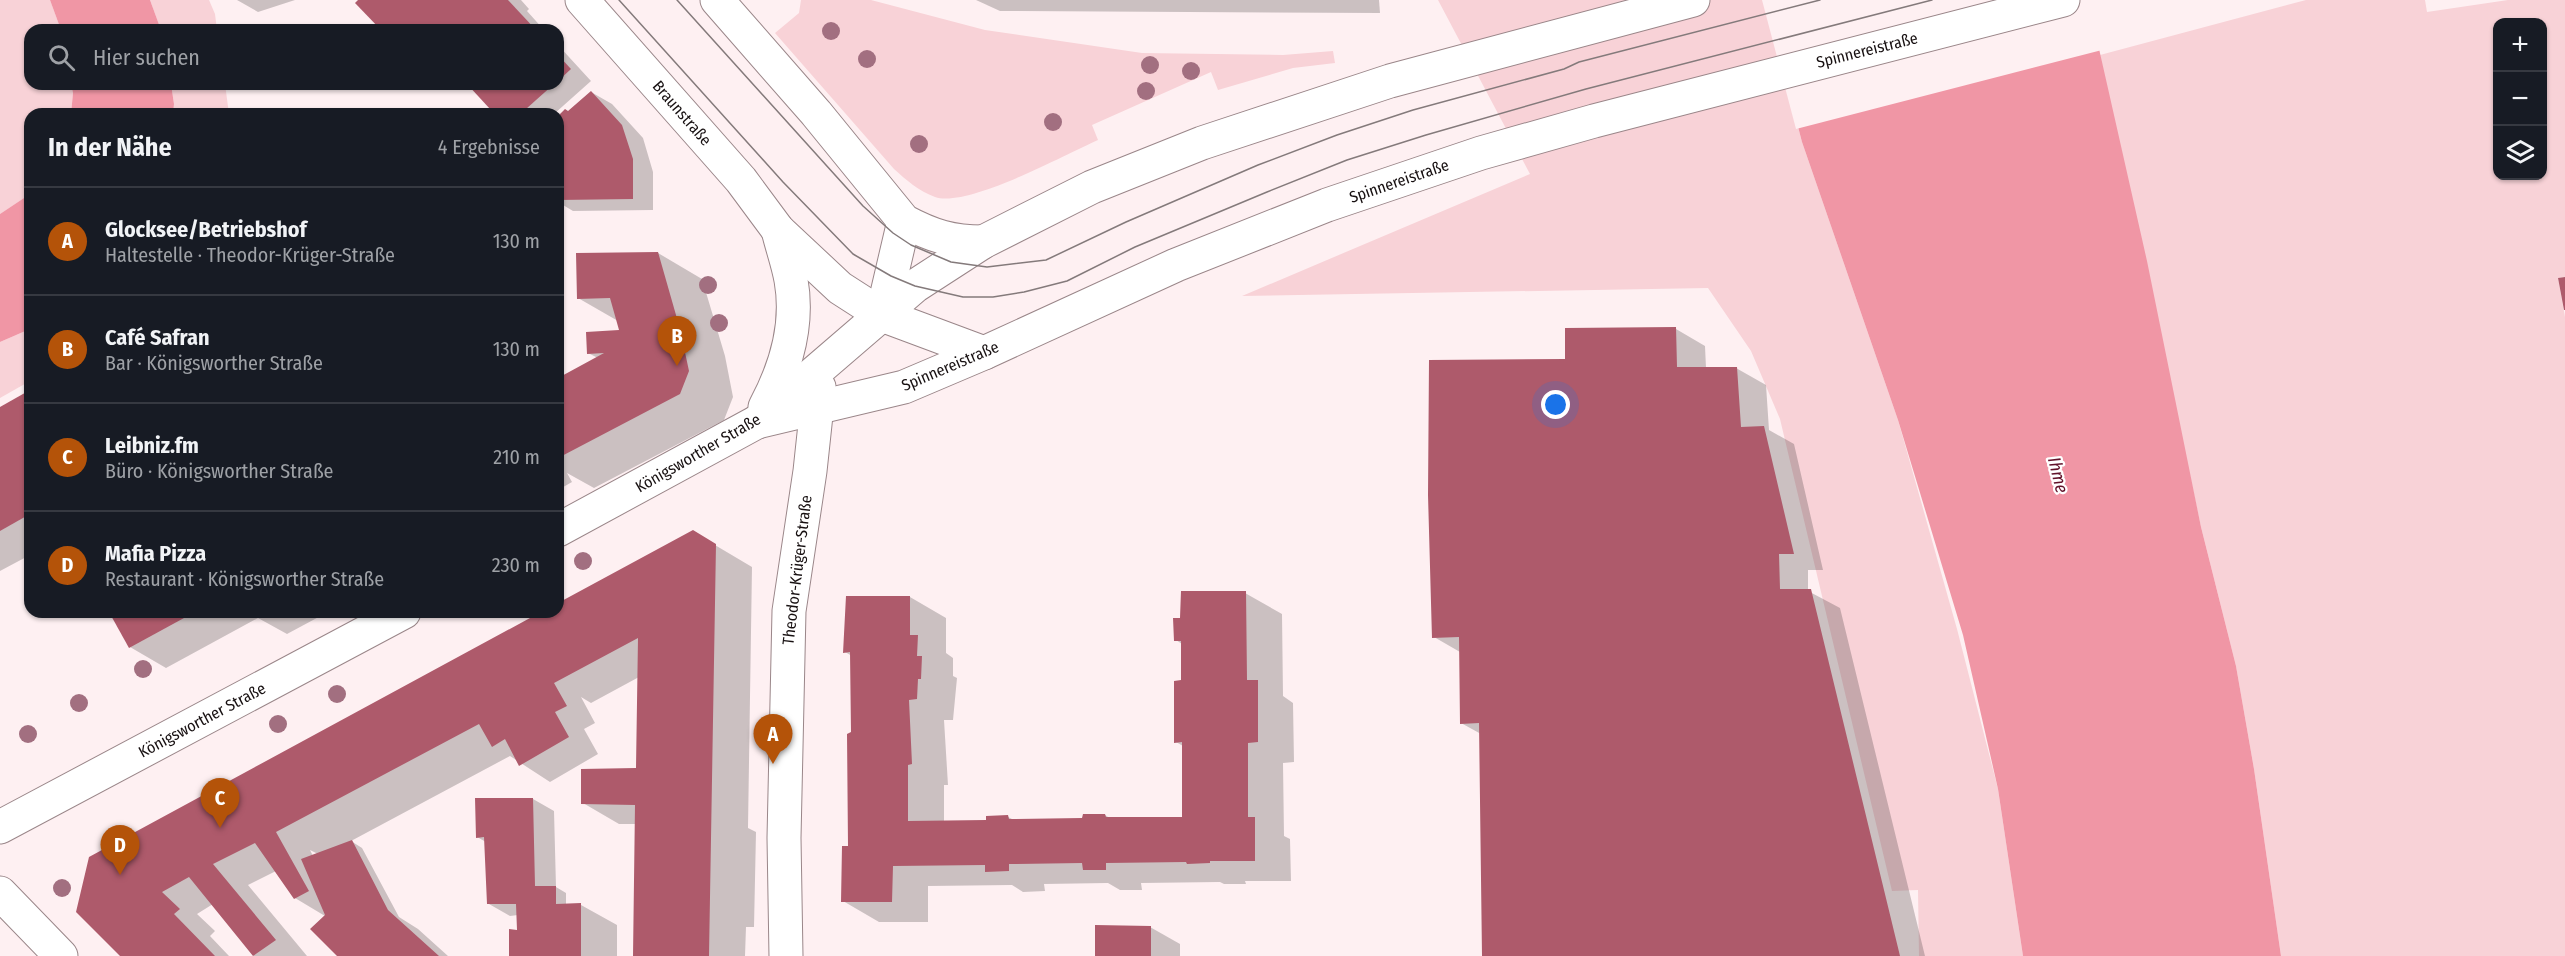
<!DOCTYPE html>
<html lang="de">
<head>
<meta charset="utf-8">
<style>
  body { margin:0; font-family:"Fira Sans Condensed",sans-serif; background:#20242c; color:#f1f3f6 }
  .controls { position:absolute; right:18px; top:18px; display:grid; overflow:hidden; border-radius:12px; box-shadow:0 2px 4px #0004 }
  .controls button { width:54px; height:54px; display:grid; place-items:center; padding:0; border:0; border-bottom:2px solid #363941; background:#171b24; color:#f1f3f6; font:30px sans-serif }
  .you { position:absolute; left:1556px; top:405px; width:21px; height:21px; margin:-15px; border:4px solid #fff; border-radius:50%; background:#1a73e8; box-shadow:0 0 0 9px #1a73e833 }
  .badge { display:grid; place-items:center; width:39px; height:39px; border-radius:50%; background:#b45309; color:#fff; font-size:20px; font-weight:700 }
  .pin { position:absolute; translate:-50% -50px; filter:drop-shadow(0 2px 3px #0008) }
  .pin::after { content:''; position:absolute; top:32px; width:21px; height:18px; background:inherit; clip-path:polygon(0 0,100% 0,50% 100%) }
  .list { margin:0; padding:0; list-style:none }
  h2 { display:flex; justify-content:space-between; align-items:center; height:78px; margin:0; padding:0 24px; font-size:26px }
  h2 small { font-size:20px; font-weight:400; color:#9ea1a6 }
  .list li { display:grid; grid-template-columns:39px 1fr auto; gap:18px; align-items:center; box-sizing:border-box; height:108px; padding:0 24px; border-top:2px solid #363941 }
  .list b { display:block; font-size:22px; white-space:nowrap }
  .list p { margin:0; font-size:20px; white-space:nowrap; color:#9ea1a6 }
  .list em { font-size:20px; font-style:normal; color:#9ea1a6 }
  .icon { flex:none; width:33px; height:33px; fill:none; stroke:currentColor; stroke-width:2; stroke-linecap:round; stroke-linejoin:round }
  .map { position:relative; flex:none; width:2565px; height:956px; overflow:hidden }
  .search { position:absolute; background:#171b24; box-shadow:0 2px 4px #0004; left:24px; top:24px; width:540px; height:66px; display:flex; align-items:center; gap:15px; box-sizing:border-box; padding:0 21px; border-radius:18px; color:#9ea1a6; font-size:22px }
  .panel { position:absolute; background:#171b24; box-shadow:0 2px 4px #0004; left:24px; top:108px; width:540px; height:510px; border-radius:18px }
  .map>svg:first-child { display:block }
  .green { fill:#f8d2d7; fill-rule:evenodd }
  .water { fill:#f096a5 }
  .pier { fill:#fef0f2 }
  .shadow { fill:#0003; fill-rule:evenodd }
  .building { fill:#ae5a6b }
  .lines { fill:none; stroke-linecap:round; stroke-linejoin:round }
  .minor-casing { stroke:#9a8689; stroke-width:35 }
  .minor { stroke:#fff; stroke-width:33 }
  .tram { stroke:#847a7b; stroke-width:1.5 }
  .tree { fill:#a26f80 }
  .labels { text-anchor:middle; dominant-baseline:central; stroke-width:4.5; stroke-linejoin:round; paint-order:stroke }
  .street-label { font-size:16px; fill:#171011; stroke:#fff }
  .water-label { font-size:18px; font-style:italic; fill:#61122a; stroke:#fff }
</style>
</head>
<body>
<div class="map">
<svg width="2565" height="956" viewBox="0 0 2565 956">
  <rect width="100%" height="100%" fill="#fef0f2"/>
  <g class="green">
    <polygon points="0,0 50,0 61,30 30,30 30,84 71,84 73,93 71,114 30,114 30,194 0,214"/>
    <polygon points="150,0 209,0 215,14 217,30 161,30"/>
    <path d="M801,0H871L985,30L1142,53L1283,55L1333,51L1335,63L1293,68L1218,90L1211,72L1092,125L1098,140C1064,155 968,208 935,197C919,191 906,180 894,169L775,33L799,13Z"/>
    <polygon points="1438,0 1765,0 1802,142 1898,420 1957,629 1998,789 2023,956 1919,956 1918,890 1892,891 1780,419 1751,351 1708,288 1242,296 1530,174"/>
    <path d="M2306,0H2425L2427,12L2508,0H2565V277L2558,278L2565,317V956H2281L2254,769L2236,666L2201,527L2100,55ZM2498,22H2542V176H2498Z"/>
    <polygon points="171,84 225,84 229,114 173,114 174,104"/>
    <polygon points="30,329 30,381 0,398 0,342"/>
  </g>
  <g class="water">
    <polygon points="50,0 150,0 161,30 61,30"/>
    <polygon points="1765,0 2088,0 2147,261 2201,527 2236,666 2254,769 2281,956 2023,956 1998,789 1963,635 1898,420 1802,142"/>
    <polygon points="71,84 171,84 174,104 173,114 71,114 73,93"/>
    <polygon points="30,194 30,329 0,342 0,214"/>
  </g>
  <polygon class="pier" points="1762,0 2091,0 2102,50 1796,129"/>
  <g class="shadow">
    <polygon points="237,0 295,0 258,12"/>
    <polygon points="360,0 521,0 529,9 527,11 544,30 383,30"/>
    <polygon points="976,0 1379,0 1380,13 1000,11"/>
    <polygon points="558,45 591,81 554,114 502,114 491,108 470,84 558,84"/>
    <polygon points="591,92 612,104 643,138 653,172 653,210 573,211 558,202 558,118 569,113"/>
    <polygon points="658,253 702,279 725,356 733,397 724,420 594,488 567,473 572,482 558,490 558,380 598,358 588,353 621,331 618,321 578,298"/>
    <polygon points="1676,329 1705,346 1706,368 1736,368 1766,385 1769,430 1794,444 1823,570 1808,570 1808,591 1840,608 1925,956 1485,956 1481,734 1461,723 1460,652 1434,637 1567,360"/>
    <polygon points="30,392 30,555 0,571 0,409"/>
    <path d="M693,532L752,567L748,828L756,832L754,927H746L745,956H635L636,824H619L583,803L637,769L639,677L591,703L581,697L595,723L584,729L598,754L550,782L510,756L351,841L362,848L399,917L418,929L448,956H339L325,916L295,898L276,871L248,885L307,956H254L213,904L197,914L215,931L210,936L229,956H121L78,912L544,612H558V605ZM310,850L318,854L313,856Z"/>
    <polygon points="1245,593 1282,614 1283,696 1293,703 1294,762 1283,763 1284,836 1290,839 1291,881 1245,881 1246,884 1224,884 1220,882 1141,883 1142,890 1120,890 1108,883 1044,884 1045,891 1023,892 1012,885 928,886 928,922 879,922 843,901 850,848 852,733 852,656 845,652 910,597 946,618 946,653 953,658 953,676 957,678 953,720 944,720 948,785 944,785 944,822 987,821 1008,817 1014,820 1084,820 1105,815 1111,819 1184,819 1183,746 1176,742 1182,682 1182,644 1176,640 1182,620"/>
    <polygon points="111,612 328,612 287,634 258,618 166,668 130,647"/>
    <polygon points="533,799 554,811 556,887 566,893 566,905 581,905 617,925 617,956 510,956 519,931 518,915 510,916 489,904 486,842 477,837 476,800"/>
    <polygon points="1150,927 1180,944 1180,956 1096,956"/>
  </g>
  <g class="building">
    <polygon points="358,0 508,0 536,30 381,30 355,3"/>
    <polygon points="558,55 571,69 558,81"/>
    <polygon points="467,84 554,84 526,109 490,109"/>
    <polygon points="591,91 622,125 633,159 633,199 558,200 558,116 565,109 568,111"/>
    <polygon points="658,252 680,329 689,371 680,394 558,458 558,378 604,353 587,354 586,332 619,330 610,298 577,299 576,253"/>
    <polygon points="2565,277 2565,310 2564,310 2558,278"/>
    <polygon points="1676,327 1677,367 1737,367 1741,427 1764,426 1794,554 1779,554 1780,589 1811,589 1900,956 1482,956 1479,723 1460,724 1459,637 1432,638 1428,495 1429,360 1565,359 1565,328"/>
    <polygon points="30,390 30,514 0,531 0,407"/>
    <polygon points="693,530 716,544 709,956 633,956 635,805 581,804 581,769 636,768 638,638 554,683 567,706 555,712 569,737 519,766 505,739 492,747 479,724 276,832 309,891 294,899 255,843 213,864 276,940 253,956 189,877 162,892 180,909 174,914 215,956 120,956 76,912 89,857 541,612 558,612 558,603"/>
    <polygon points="1181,591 1246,591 1247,680 1258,680 1258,742 1248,743 1248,817 1255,817 1255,861 1210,861 1210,863 1187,864 1186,862 1106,863 1106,870 1083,870 1082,863 1009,864 1009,871 985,872 985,865 893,866 892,902 841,902 842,846 848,846 847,734 851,732 850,652 843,653 846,596 910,596 910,635 918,635 917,656 922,656 921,679 918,679 917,699 909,700 912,764 908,765 908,821 986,820 986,816 1008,815 1009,819 1082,818 1083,814 1105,814 1106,817 1182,817 1182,742 1174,743 1174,681 1181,680 1181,641 1174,641 1173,618 1180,618"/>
    <polygon points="109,612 195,612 129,648"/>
    <polygon points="475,798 533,798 535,886 556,886 556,904 581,903 581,956 509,956 509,929 517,930 516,904 487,904 484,837 476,838"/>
    <polygon points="352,840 388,910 439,956 337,956 310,929 325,915 301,859"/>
    <polygon points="1095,925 1151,926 1151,956 1095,956"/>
  </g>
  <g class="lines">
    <defs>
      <g id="minor">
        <polyline points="582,0 741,180 778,230 840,288 882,315 984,353"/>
        <path d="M717,0L816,113L904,221C932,236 952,242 983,242"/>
        <polyline points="882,315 904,221"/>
        <path d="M765,407C786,368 799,325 791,280C788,263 782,247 778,230"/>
        <polyline points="757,422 904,387 984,353 1176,265 1327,205 1481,153 1594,121 2063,0"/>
        <polyline points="558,530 757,422 915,286 983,242 1092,187 1202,143 1390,81 1693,0"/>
        <polyline points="0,827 404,612"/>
        <polyline points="0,893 61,956"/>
        <polyline points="786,956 784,838 789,611 810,471 819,387"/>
      </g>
    </defs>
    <use href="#minor" class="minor-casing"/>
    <use href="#minor" class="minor"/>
    <g class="tram">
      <polyline points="619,0 783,182 853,254 891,276 915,286 963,297 993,297 1024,292 1067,281 1135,247 1267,192 1347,160 1426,135 1586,89 1932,0"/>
      <polyline points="677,0 863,206 893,233 911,245 951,262 987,267 1046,260 1126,222 1258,165 1337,135 1413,110 1564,69 1579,62 1820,0"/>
    </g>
  </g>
  <g class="tree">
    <circle cx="831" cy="31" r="9"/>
    <circle cx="867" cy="59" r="9"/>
    <circle cx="1150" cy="65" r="9"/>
    <circle cx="1191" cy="71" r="9"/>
    <circle cx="1146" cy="91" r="9"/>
    <circle cx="1053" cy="122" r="9"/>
    <circle cx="919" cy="144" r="9"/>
    <circle cx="708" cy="285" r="9"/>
    <circle cx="719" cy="323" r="9"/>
    <circle cx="583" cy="561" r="9"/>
    <circle cx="143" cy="669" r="9"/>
    <circle cx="337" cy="694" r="9"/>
    <circle cx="79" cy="703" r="9"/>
    <circle cx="278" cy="724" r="9"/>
    <circle cx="28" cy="734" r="9"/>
    <circle cx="62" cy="888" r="9"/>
  </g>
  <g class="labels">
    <g class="street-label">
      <text transform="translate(1867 50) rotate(-14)">Spinnereistraße</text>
      <text transform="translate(682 113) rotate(49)">Braunstraße</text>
      <text transform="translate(1399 181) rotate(-19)">Spinnereistraße</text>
      <text transform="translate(950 366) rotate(-23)">Spinnereistraße</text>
      <text transform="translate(698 453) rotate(-30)">Königsworther Straße</text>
      <text transform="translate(797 570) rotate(-83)">Theodor-Krüger-Straße</text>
      <text transform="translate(202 720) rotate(-28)">Königsworther Straße</text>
    </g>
    <g class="water-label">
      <text transform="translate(2058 475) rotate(76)">Ihme</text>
    </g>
  </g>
</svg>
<div class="controls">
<button>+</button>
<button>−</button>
<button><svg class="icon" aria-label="layers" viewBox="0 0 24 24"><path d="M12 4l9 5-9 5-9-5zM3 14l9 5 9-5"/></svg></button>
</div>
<div class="you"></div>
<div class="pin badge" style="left:773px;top:764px">A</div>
<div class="pin badge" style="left:677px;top:366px">B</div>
<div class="pin badge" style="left:220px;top:828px">C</div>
<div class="pin badge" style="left:120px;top:875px">D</div>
<div class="search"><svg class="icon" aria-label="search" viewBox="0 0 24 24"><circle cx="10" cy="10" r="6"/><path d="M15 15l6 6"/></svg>Hier suchen</div>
<section class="panel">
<h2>In der Nähe<small>4 Ergebnisse</small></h2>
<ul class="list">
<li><span class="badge">A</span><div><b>Glocksee/Betriebshof</b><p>Haltestelle · Theodor-Krüger-Straße</p></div><em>130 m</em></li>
<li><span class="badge">B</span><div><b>Café Safran</b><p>Bar · Königsworther Straße</p></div><em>130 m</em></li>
<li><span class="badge">C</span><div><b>Leibniz.fm</b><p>Büro · Königsworther Straße</p></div><em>210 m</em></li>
<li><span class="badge">D</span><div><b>Mafia Pizza</b><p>Restaurant · Königsworther Straße</p></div><em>230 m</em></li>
</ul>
</section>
</div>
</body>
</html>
